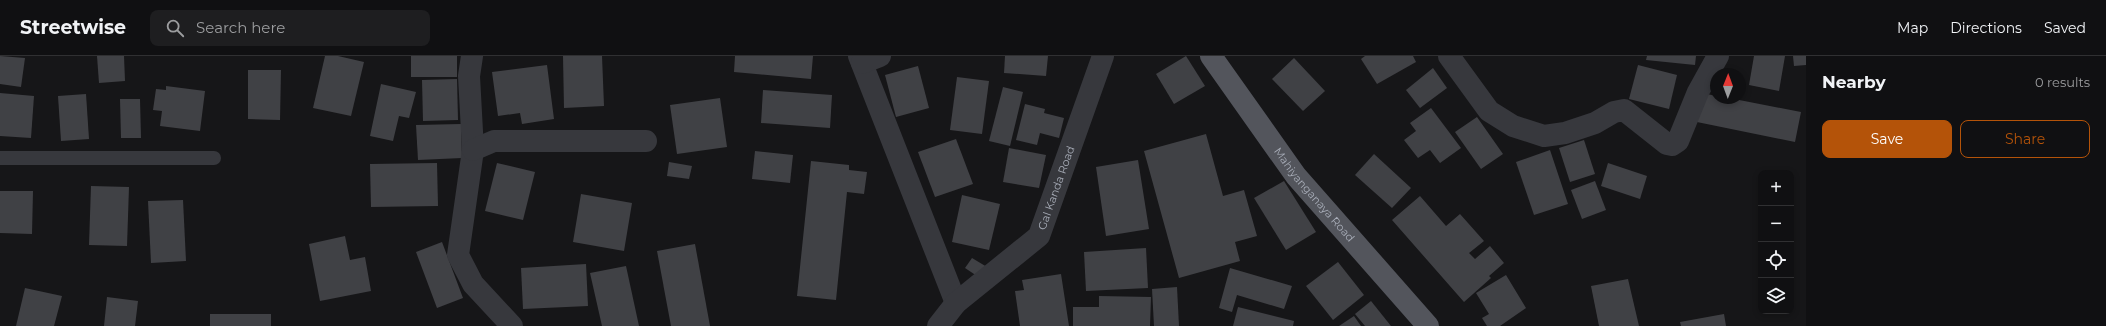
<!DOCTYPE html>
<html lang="en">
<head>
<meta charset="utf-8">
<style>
  body { margin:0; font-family:Montserrat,sans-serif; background:#1e1e20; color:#f1f3f6 }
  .controls { position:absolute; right:12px; bottom:12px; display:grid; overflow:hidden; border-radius:8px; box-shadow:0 2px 6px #0003 }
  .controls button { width:36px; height:36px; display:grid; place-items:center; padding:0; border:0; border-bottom:1px solid #303032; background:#101012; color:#f1f3f6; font:20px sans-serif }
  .compass { position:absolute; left:1710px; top:12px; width:36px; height:36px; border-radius:50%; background:#101012; box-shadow:0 2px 6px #0003; rotate:1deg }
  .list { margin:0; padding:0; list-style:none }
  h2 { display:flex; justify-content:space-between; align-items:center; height:52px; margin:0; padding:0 16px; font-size:17px }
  h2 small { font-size:13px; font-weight:400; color:#9c9d9f }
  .actions { display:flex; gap:8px; padding:12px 16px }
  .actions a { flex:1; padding:9px 0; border:1px solid #b45309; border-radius:8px; text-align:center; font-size:14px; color:#b45309 }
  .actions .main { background:#b45309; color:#fff }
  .icon { flex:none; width:22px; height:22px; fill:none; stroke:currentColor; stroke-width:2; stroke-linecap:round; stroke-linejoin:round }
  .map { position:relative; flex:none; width:1806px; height:270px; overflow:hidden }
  header { display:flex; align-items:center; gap:24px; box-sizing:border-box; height:56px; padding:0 20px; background:#101012; border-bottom:1px solid #303032 }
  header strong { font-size:19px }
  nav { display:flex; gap:22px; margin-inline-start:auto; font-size:14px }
  .search { width:280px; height:36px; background:#1e1e20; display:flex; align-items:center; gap:10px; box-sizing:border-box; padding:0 14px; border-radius:8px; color:#9c9d9f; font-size:15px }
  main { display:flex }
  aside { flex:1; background:#101012 }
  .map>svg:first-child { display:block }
  .building { fill:#404145 }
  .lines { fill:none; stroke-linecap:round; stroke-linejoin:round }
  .lane { stroke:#37383d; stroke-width:14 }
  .street { stroke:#37383d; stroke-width:22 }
  .primary { stroke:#53555c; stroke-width:22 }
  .labels { text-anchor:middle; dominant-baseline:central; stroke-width:3; stroke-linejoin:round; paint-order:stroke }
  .street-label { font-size:11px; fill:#a8adb8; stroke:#111113 }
</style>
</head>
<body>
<header>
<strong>Streetwise</strong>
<div class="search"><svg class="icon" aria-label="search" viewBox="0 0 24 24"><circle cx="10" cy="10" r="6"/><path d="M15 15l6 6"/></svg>Search here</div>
<nav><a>Map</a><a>Directions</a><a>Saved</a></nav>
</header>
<main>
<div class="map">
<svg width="1806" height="270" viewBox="0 0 1806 270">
  <rect width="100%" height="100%" fill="#161618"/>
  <g class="building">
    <polygon points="0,0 25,2 21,31 0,28"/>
    <polygon points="97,0 124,0 125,25 99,27"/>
    <polygon points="325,0 338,0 364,6 351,60 313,52"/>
    <rect x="411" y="0" width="46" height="21"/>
    <polygon points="563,0 602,0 604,50 564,52"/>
    <polygon points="735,0 813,0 811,23 734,16"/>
    <polygon points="1005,0 1048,0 1046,20 1004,17"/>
    <polygon points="1186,0 1205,30 1174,48 1156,18"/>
    <polygon points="1365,0 1413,0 1416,6 1377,28 1361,3"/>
    <polygon points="1647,0 1696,0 1695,9 1646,4"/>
    <polygon points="1754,0 1785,0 1779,35 1749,29"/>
    <polygon points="1793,0 1806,0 1806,9 1794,10"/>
    <polygon points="1294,2 1325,35 1303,55 1272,23"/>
    <polygon points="547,9 554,63 522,68 520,57 498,60 492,16"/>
    <polygon points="1638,9 1677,19 1669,53 1629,43"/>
    <polygon points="918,10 929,52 896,61 885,19"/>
    <polygon points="1433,12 1447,32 1420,52 1406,34"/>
    <polygon points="248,14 281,14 280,64 248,63"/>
    <polygon points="957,21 989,25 982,78 950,74"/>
    <polygon points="457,23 458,64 423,65 422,24"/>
    <polygon points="381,28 416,36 409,62 399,60 393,85 370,80"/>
    <polygon points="166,30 205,35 200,75 160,70 162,55 153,54 156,33 166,34"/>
    <polygon points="1003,31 1023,36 1010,90 989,85"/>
    <polygon points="763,34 832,39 830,72 761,67"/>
    <polygon points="1698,36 1716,40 1716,42 1729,42 1801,56 1795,86 1692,65"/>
    <polygon points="0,37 34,40 31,82 0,80"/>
    <polygon points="86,38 89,83 61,85 58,40"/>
    <polygon points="720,42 727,91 677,98 670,49"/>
    <polygon points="120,43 140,43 141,82 121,82"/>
    <polygon points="1025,48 1045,53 1044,57 1064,62 1059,82 1040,77 1037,89 1016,84"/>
    <polygon points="1431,52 1461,92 1440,107 1430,94 1418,102 1404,84 1416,75 1410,67"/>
    <polygon points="1477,61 1503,98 1481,113 1455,76"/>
    <polygon points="461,68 462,102 418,104 416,69"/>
    <polygon points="1206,78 1223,140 1244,134 1257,180 1235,186 1240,205 1179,222 1144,95"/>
    <polygon points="956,83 973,128 935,141 918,96"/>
    <polygon points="1584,84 1595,118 1570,126 1559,92"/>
    <polygon points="1009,92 1046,99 1039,132 1003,126"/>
    <polygon points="1550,94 1568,148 1534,159 1516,106"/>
    <polygon points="755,95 793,99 790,127 752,123"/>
    <polygon points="1374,98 1411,132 1392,152 1355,119"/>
    <polygon points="1138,104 1149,173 1106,180 1096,111"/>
    <polygon points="811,105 849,109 849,114 867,116 864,138 847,136 836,244 797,240"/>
    <polygon points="669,106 692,110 689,123 667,120"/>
    <polygon points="437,107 438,150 371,151 370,108"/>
    <polygon points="497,107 535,116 523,164 485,155"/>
    <polygon points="1608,107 1647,120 1640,143 1601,130"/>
    <polygon points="1284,125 1316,176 1286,194 1254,142"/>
    <polygon points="1595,125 1606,154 1582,163 1571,134"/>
    <polygon points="91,130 129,131 127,190 89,189"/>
    <polygon points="0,135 33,135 32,178 0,177"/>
    <polygon points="581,138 632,147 624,195 573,186"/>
    <polygon points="962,139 1000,148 989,194 952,186"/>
    <polygon points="1420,140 1446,170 1460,158 1484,185 1469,197 1475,203 1490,190 1504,207 1489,220 1491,222 1464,246 1392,164"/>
    <polygon points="183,144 186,205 151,207 148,145"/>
    <polygon points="345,180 350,204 365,201 371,235 320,245 309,188"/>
    <polygon points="442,186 463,242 437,252 416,196"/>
    <polygon points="695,188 710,270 671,270 657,195"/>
    <polygon points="1146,192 1148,232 1086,235 1084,196"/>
    <polygon points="972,202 987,211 980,222 965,212"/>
    <polygon points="1338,206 1364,239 1333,264 1306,230"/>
    <polygon points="586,208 588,250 523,253 521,212"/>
    <polygon points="626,210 639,270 602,270 590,217"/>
    <polygon points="1230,212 1292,230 1284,253 1237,239 1232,256 1219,252"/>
    <polygon points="1061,218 1069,270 1020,270 1015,235 1024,234 1022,224"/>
    <polygon points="1506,219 1526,252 1500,270 1487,270 1482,262 1489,258 1476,237"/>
    <polygon points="1628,223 1639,270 1599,270 1591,230"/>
    <polygon points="1177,231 1179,270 1154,270 1152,233"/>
    <polygon points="25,232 62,240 54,270 16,270"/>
    <polygon points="1099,240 1151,241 1150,270 1073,270 1073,251 1099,251"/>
    <polygon points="107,241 138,245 135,270 104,270"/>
    <polygon points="1371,245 1391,270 1365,270 1355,258"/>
    <polygon points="1238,251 1294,265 1293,270 1233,270"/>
    <rect x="210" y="258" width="61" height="12"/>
    <polygon points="1724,258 1726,270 1681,270 1680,266"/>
    <polygon points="1354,260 1361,270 1339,270"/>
  </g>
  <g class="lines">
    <polyline class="lane" points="0,102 214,102"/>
    <g class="street">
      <polyline points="472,0 469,20 473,94 458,199 473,228 512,270"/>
      <polyline points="859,0 956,247"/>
      <polyline points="1449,0 1489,55 1513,70 1544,80 1565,77 1595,67 1614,56 1624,54 1667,88 1672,89 1678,85 1698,36 1718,0"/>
      <polyline points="862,7 880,0"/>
      <polyline points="473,94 494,85 646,85"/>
      <path id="s1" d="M938,270L956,247L1039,180L1103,0"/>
    </g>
    <path class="primary" id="s2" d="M1211,0L1296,120L1428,270"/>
  </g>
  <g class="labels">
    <g class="street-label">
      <text stroke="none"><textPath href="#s1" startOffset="187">Gal Kanda Road</textPath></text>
      <text stroke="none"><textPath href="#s2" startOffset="173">Mahiyanganaya Road</textPath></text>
    </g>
  </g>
</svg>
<div class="controls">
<button>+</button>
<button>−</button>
<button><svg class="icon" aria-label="locate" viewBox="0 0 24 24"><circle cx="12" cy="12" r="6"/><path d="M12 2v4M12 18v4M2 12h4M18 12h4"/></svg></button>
<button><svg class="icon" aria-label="layers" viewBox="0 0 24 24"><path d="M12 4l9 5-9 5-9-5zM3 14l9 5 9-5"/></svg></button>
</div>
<svg class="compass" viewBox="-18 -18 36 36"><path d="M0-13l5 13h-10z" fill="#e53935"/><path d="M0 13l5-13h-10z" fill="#9c9d9f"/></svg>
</div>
<aside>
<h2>Nearby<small>0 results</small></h2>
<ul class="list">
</ul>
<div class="actions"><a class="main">Save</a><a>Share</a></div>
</aside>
</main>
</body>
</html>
